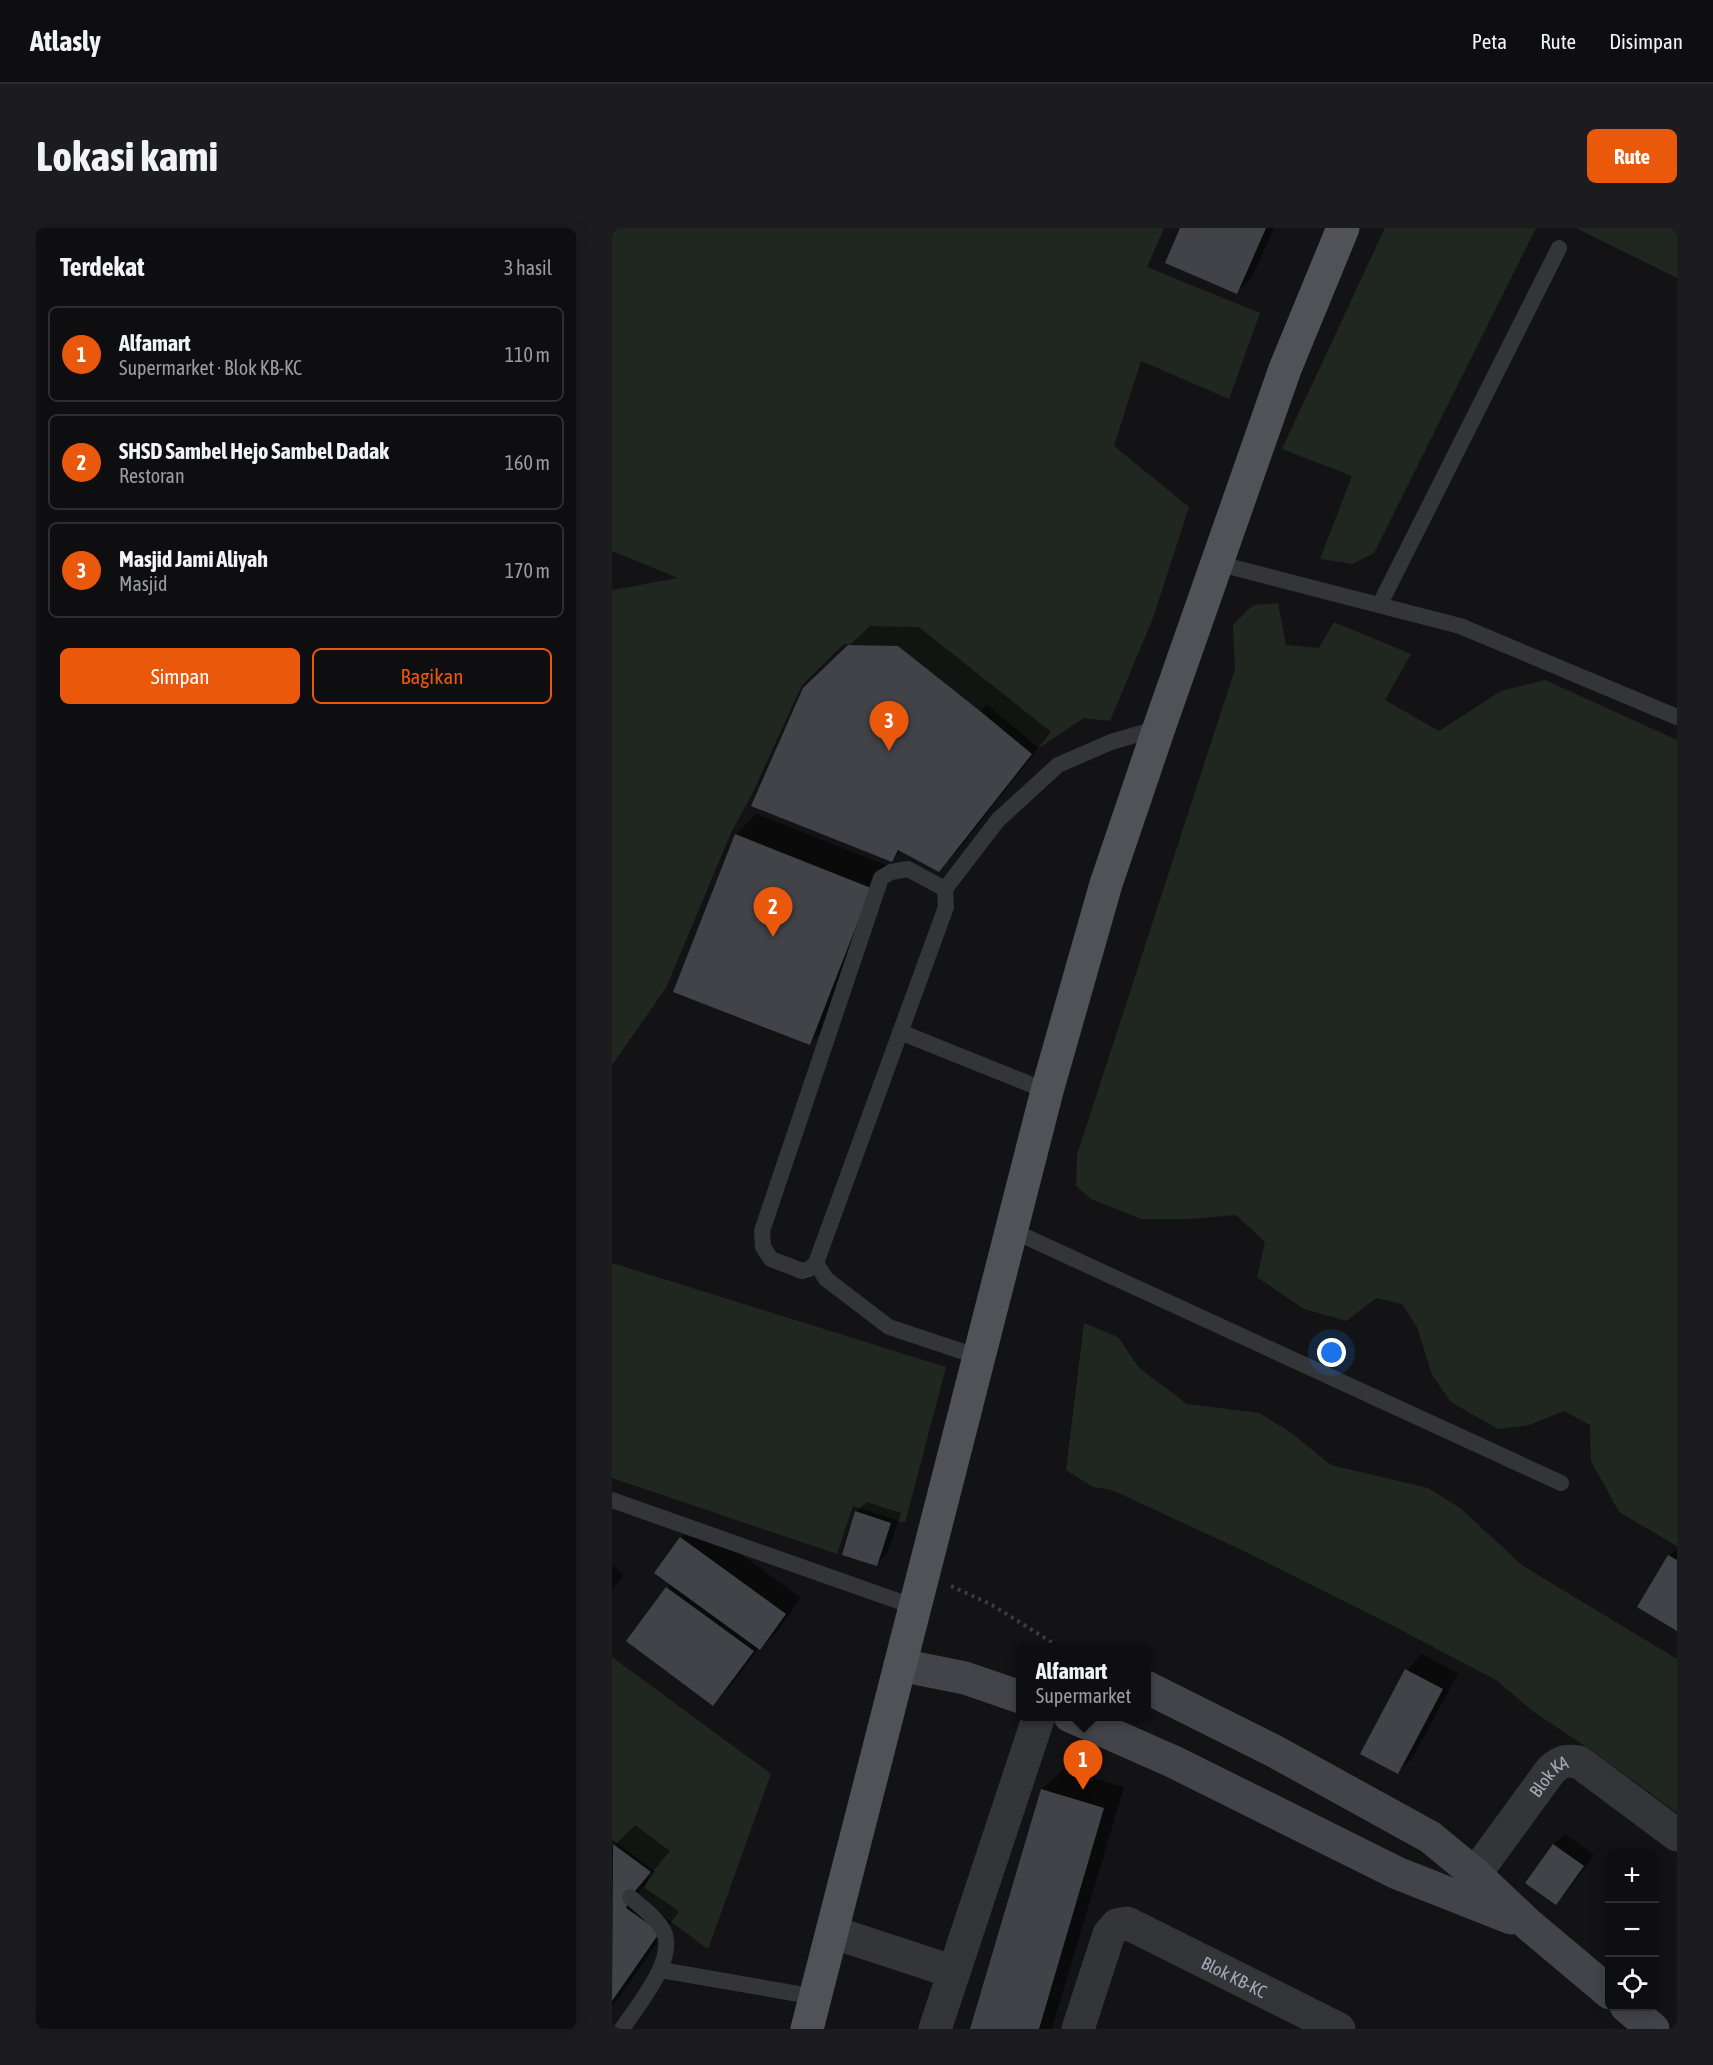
<!DOCTYPE html>
<html lang="id">
<head>
<meta charset="utf-8">
<style>
  body { margin:0; font-family:"Asap Condensed",sans-serif; background:#1c1c1e; color:#f1f3f6 }
  .controls { position:absolute; right:18px; bottom:18px; display:grid; overflow:hidden; border-radius:9px; box-shadow:0 3px 15px #0003 }
  .controls button { width:54px; height:54px; display:grid; place-items:center; padding:0; border:0; border-bottom:2px solid #2e2e30; background:#0e0e10; color:#f1f3f6; font:30px sans-serif }
  .you { position:absolute; left:720px; top:1125px; width:21px; height:21px; margin:-15px; border:4px solid #fff; border-radius:50%; background:#1a73e8; box-shadow:0 0 0 9px #1a73e833 }
  .badge { display:grid; place-items:center; width:39px; height:39px; border-radius:50%; background:#ea580c; color:#fff; font-size:20px; font-weight:700 }
  .pin { position:absolute; translate:-50% -50px; filter:drop-shadow(0 2px 3px #0008) }
  .pin::after { content:''; position:absolute; top:32px; width:21px; height:18px; background:inherit; clip-path:polygon(0 0,100% 0,50% 100%) }
  .popup { position:absolute; left:404px; top:1415px; width:135px; height:78px; box-sizing:border-box; display:grid; place-content:center; border-radius:9px; background:#0e0e10; filter:drop-shadow(0 2px 4px #0005); font-size:20px; white-space:nowrap; color:#9b9c9f }
  .popup b { font-size:22px; color:#f1f3f6 }
  .popup::after { content:''; position:absolute; left:50%; top:100%; margin-left:-12px; border:12px solid transparent; border-top-color:#0e0e10 }
  .list { margin:0; padding:0; list-style:none }
  h2 { display:flex; justify-content:space-between; align-items:center; height:78px; margin:0; padding:0 24px; font-size:26px }
  h2 small { font-size:20px; font-weight:400; color:#9b9c9f }
  .list li { display:grid; grid-template-columns:39px 1fr auto; gap:18px; align-items:center; box-sizing:border-box; height:96px; margin:0 12px 12px; padding:0 12px; border:2px solid #2e2e30; border-radius:9px }
  .list b { display:block; font-size:22px; white-space:nowrap }
  .list p { margin:0; font-size:20px; white-space:nowrap; color:#9b9c9f }
  .list em { font-size:20px; font-style:normal; color:#9b9c9f }
  .actions { display:flex; gap:12px; padding:18px 24px }
  .actions a { flex:1; padding:14px 0; border:2px solid #ea580c; border-radius:9px; text-align:center; font-size:21px; color:#ea580c }
  .actions .main { background:#ea580c; color:#fff }
  .icon { flex:none; width:33px; height:33px; fill:none; stroke:currentColor; stroke-width:2; stroke-linecap:round; stroke-linejoin:round }
  .map { position:relative; flex:none; width:1065px; height:1801px; overflow:hidden; border-radius:9px }
  header { display:flex; align-items:center; gap:36px; box-sizing:border-box; height:84px; padding:0 30px; background:#0e0e10; border-bottom:2px solid #2e2e30 }
  header strong { font-size:28px }
  nav { display:flex; gap:33px; margin-inline-start:auto; font-size:21px }
  .intro { display:flex; align-items:center; justify-content:space-between; box-sizing:border-box; height:144px; padding:0 36px }
  h1 { margin:0; font-size:42px }
  .button { padding:15px 27px; border-radius:9px; background:#ea580c; color:#fff; font-size:21px; font-weight:700 }
  main { display:flex; gap:36px; padding:0 36px }
  aside { flex:1; background:#0e0e10; border-radius:9px; box-shadow:0 3px 15px #0003 }
  .map>svg:first-child { display:block }
  .green { fill:#202721 }
  .shadow { fill:#0007 }
  .building { fill:#424348 }
  .lines { fill:none; stroke-linecap:round; stroke-linejoin:round }
  .path { stroke:#3b3c40; stroke-width:4; stroke-dasharray:3 4.5; stroke-linecap:butt }
  .lane { stroke:#343539; stroke-width:16 }
  .street { stroke:#343539; stroke-width:33 }
  .secondary { stroke:#434449; stroke-width:33 }
  .primary { stroke:#515258; stroke-width:33 }
  .labels { text-anchor:middle; dominant-baseline:central; stroke-width:4.5; stroke-linejoin:round; paint-order:stroke }
  .street-label { font-size:18px; fill:#a6aab4; stroke:#0e0e10 }
</style>
</head>
<body>
<header>
<strong>Atlasly</strong>
<nav><a>Peta</a><a>Rute</a><a>Disimpan</a></nav>
</header>
<div class="intro"><h1>Lokasi kami</h1><a class="button">Rute</a></div>
<main>
<aside>
<h2>Terdekat<small>3 hasil</small></h2>
<ul class="list">
<li><span class="badge">1</span><div><b>Alfamart</b><p>Supermarket · Blok KB-KC</p></div><em>110 m</em></li>
<li><span class="badge">2</span><div><b>SHSD Sambel Hejo Sambel Dadak</b><p>Restoran</p></div><em>160 m</em></li>
<li><span class="badge">3</span><div><b>Masjid Jami Aliyah</b><p>Masjid</p></div><em>170 m</em></li>
</ul>
<div class="actions"><a class="main">Simpan</a><a>Bagikan</a></div>
</aside>
<div class="map">
<svg width="1065" height="1801" viewBox="0 0 1065 1801">
  <rect width="100%" height="100%" fill="#131315"/>
  <g class="green">
    <polygon points="0,0 552,0 535,39 648,85 617,171 529,133 502,218 577,279 541,390 498,493 472,490 427,520 375,477 368,483 286,419 232,416 190,457 141,564 119,605 54,760 0,837 0,362 66,350 0,323"/>
    <polygon points="773,0 924,0 762,325 741,336 708,331 740,248 670,221"/>
    <polygon points="964,0 1065,0 1065,50"/>
    <polygon points="666,375 674,417 707,420 722,394 799,426 773,472 827,503 889,463 933,452 1065,512 1065,1318 1007,1284 979,1233 978,1197 952,1183 917,1197 886,1201 839,1174 820,1147 805,1099 790,1076 764,1070 734,1093 692,1081 645,1049 653,1014 624,987 577,991 529,991 479,971 464,958 465,927 623,441 621,397 641,377"/>
    <polygon points="0,1035 334,1139 293,1295 241,1278 225,1326 0,1250"/>
    <polygon points="472,1095 506,1109 527,1140 575,1176 647,1185 678,1204 719,1237 816,1260 848,1280 911,1338 1065,1431 1065,1585 982,1524 922,1484 884,1452 764,1389 634,1324 500,1262 481,1259 454,1242"/>
    <polygon points="0,1429 159,1546 96,1721 24,1668 43,1644 1,1612 0,1612"/>
  </g>
  <g class="shadow">
    <polygon points="570,0 662,0 640,49 625,64"/>
    <polygon points="258,398 307,399 439,504 347,621 326,642 289,622 279,632 214,440"/>
    <polygon points="144,586 279,639 219,795 198,815 124,607"/>
    <polygon points="255,1274 289,1285 275,1326 265,1336 244,1284"/>
    <polygon points="85,1294 189,1370 164,1405 148,1420 147,1419 117,1460 101,1476 16,1413 59,1356 69,1310"/>
    <polygon points="1065,1320 1065,1401 1057,1328"/>
    <polygon points="0,1337 12,1346 0,1362"/>
    <polygon points="810,1426 846,1445 801,1529 786,1544 750,1526 795,1442"/>
    <polygon points="451,1541 512,1559 440,1801 359,1801 430,1561"/>
    <polygon points="23,1597 58,1623 38,1647 33,1660 67,1683 7,1770 0,1777 0,1620"/>
    <polygon points="953,1606 982,1627 954,1665 944,1675 915,1655 942,1616"/>
  </g>
  <g class="building">
    <polygon points="568,0 654,0 625,66 553,35"/>
    <polygon points="236,417 286,418 368,483 420,526 327,644 286,622 280,634 139,578 191,460"/>
    <polygon points="123,606 259,660 198,817 61,764"/>
    <polygon points="243,1283 279,1295 265,1338 230,1327"/>
    <polygon points="68,1309 174,1386 148,1422 42,1345"/>
    <polygon points="1056,1327 1065,1332 1065,1403 1025,1379"/>
    <polygon points="54,1359 142,1423 101,1478 14,1413"/>
    <polygon points="793,1441 831,1461 786,1546 748,1526"/>
    <polygon points="429,1561 492,1580 427,1801 358,1801"/>
    <polygon points="1,1616 39,1644 18,1669 14,1680 48,1704 0,1773"/>
    <polygon points="941,1616 972,1638 944,1677 913,1655"/>
  </g>
  <g class="lines">
    <polyline class="path" points="339,1358 380,1377 449,1420"/>
    <g class="lane">
      <polyline points="604,335 848,398 1065,489"/>
      <polyline points="768,376 947,20"/>
      <polygon points="296,641 333,661 334,679 204,1035 197,1041 190,1043 159,1031 151,1019 150,1003 269,650 279,644"/>
      <polyline points="333,661 386,592 446,537 499,514 547,500"/>
      <polyline points="288,804 435,863"/>
      <polyline points="399,1002 949,1255"/>
      <polyline points="204,1035 214,1051 277,1099 349,1123 367,1127"/>
      <polyline points="0,1272 303,1379"/>
      <polyline points="49,1742 204,1769"/>
      <path d="M10,1801C25,1778 66,1731 51,1702C44,1689 29,1679 18,1669"/>
    </g>
    <g class="street">
      <path id="s1" d="M863,1646L939,1542C949,1533 954,1532 967,1534L1065,1607"/>
      <polyline points="220,1704 342,1744"/>
      <polyline points="323,1801 427,1488"/>
      <path id="s2" d="M466,1801L497,1706L505,1697L515,1695L727,1801"/>
    </g>
    <g class="secondary">
      <polyline points="288,1437 353,1450 408,1469"/>
      <polyline points="534,1459 662,1523 818,1609 863,1646 917,1697 998,1765"/>
      <polyline points="458,1488 562,1534 785,1645 899,1690"/>
      <polyline points="1014,1778 1041,1801"/>
    </g>
    <polyline class="primary" points="195,1801 435,863 494,656 547,500 673,141 731,0"/>
  </g>
  <g class="labels">
    <g class="street-label">
      <text stroke="none"><textPath href="#s1" startOffset="123">Blok KA</textPath></text>
      <text stroke="none"><textPath href="#s2" startOffset="242">Blok KB-KC</textPath></text>
    </g>
  </g>
</svg>
<div class="controls">
<button>+</button>
<button>−</button>
<button><svg class="icon" aria-label="locate" viewBox="0 0 24 24"><circle cx="12" cy="12" r="6"/><path d="M12 2v4M12 18v4M2 12h4M18 12h4"/></svg></button>
</div>
<div class="you"></div>
<div class="pin badge" style="left:471px;top:1562px">1</div>
<div class="popup"><b>Alfamart</b>Supermarket</div>
<div class="pin badge" style="left:161px;top:709px">2</div>
<div class="pin badge" style="left:277px;top:523px">3</div>
</div>
</main>
</body>
</html>
